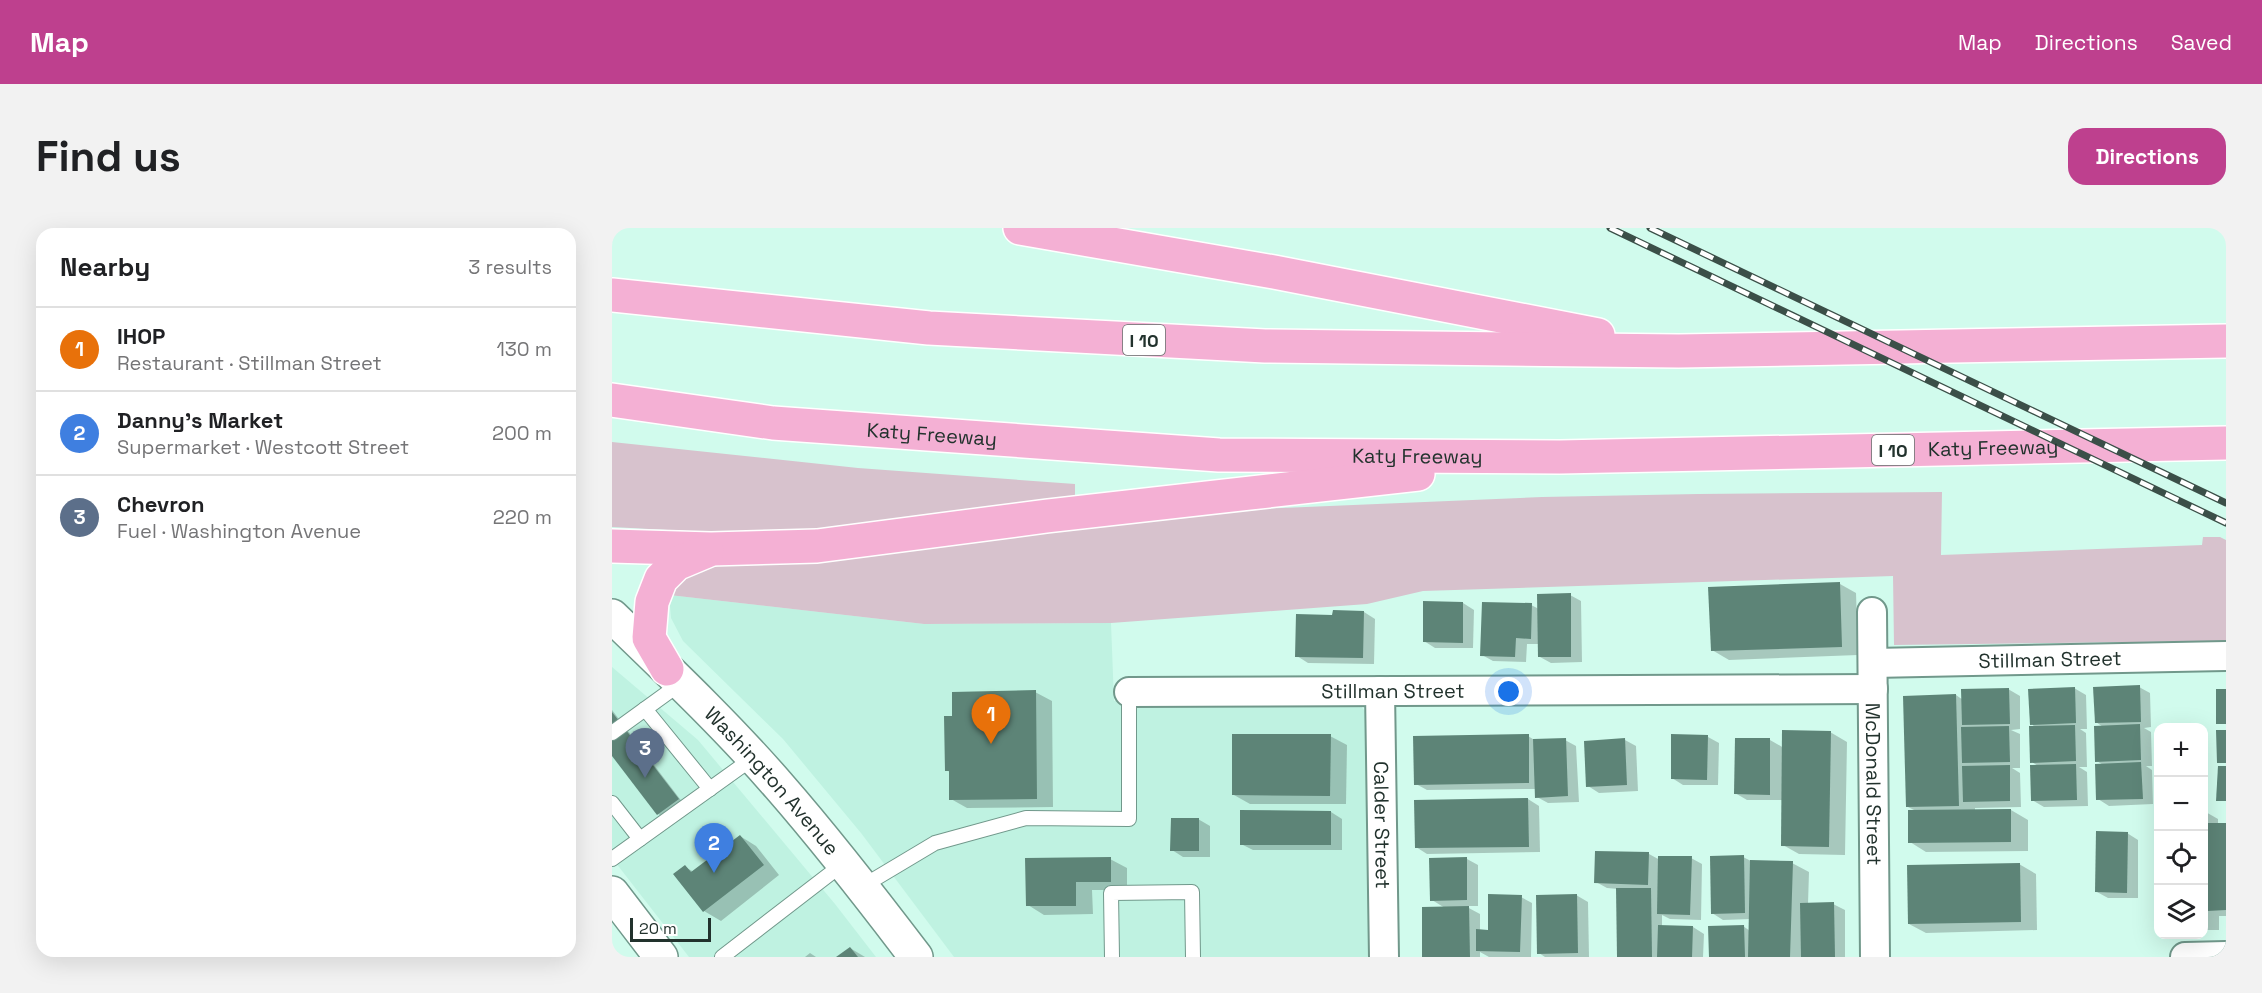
<!DOCTYPE html>
<html lang="en">
<head>
<meta charset="utf-8">
<style>
  body { margin:0; font-family:"Space Grotesk",sans-serif; background:#f2f2f2; color:#202124 }
  .controls { position:absolute; right:18px; bottom:18px; display:grid; overflow:hidden; border-radius:12px; box-shadow:0 6px 24px #0002 }
  .controls button { width:54px; height:54px; display:grid; place-items:center; padding:0; border:0; border-bottom:2px solid #e0e0e0; background:#fff; color:#202124; font:30px sans-serif }
  .scale { position:absolute; left:18px; bottom:15px; width:81px; box-sizing:border-box; padding-left:6px; border:3px solid #22322d; border-top:0; font-size:16px; line-height:21px; white-space:nowrap; color:#22322d; -webkit-text-stroke:4px #fff; paint-order:stroke }
  .you { position:absolute; left:897px; top:464px; width:21px; height:21px; margin:-15px; border:4px solid #fff; border-radius:50%; background:#1a73e8; box-shadow:0 0 0 9px #1a73e833 }
  .badge { display:grid; place-items:center; width:39px; height:39px; border-radius:50%; background:#be408e; color:#fff; font-size:20px; font-weight:700 }
  .pin { position:absolute; translate:-50% -50px; filter:drop-shadow(0 2px 3px #0008) }
  .pin::after { content:''; position:absolute; top:32px; width:21px; height:18px; background:inherit; clip-path:polygon(0 0,100% 0,50% 100%) }
  .list { margin:0; padding:0; list-style:none }
  h2 { display:flex; justify-content:space-between; align-items:center; height:78px; margin:0; padding:0 24px; font-size:26px }
  h2 small { font-size:20px; font-weight:400; color:#757577 }
  .list li { display:grid; grid-template-columns:39px 1fr auto; gap:18px; align-items:center; box-sizing:border-box; height:84px; padding:0 24px; border-top:2px solid #e0e0e0 }
  .list b { display:block; font-size:22px; white-space:nowrap }
  .list p { margin:0; font-size:20px; white-space:nowrap; color:#757577 }
  .list em { font-size:20px; font-style:normal; color:#757577 }
  .icon { flex:none; width:33px; height:33px; fill:none; stroke:currentColor; stroke-width:2; stroke-linecap:round; stroke-linejoin:round }
  .map { position:relative; flex:none; width:1614px; height:729px; overflow:hidden; border-radius:18px }
  header { display:flex; align-items:center; gap:36px; box-sizing:border-box; height:84px; padding:0 30px; background:#be408e; color:#fff }
  header strong { font-size:28px }
  nav { display:flex; gap:33px; margin-inline-start:auto; font-size:21px }
  .intro { display:flex; align-items:center; justify-content:space-between; box-sizing:border-box; height:144px; padding:0 36px }
  h1 { margin:0; font-size:42px }
  .button { padding:15px 27px; border-radius:18px; background:#be408e; color:#fff; font-size:21px; font-weight:700 }
  main { display:flex; gap:36px; padding:0 36px }
  aside { flex:1; background:#fff; border-radius:18px; box-shadow:0 6px 24px #0002 }
  .map>svg:first-child { display:block }
  .built { fill:#bff2e1 }
  .green { fill:#d7c2cd }
  .shadow { fill:#0003 }
  .building { fill:#5d8477 }
  .lines { fill:none; stroke-linecap:round; stroke-linejoin:round }
  .lane-casing { stroke:#71988b; stroke-width:16 }
  .street-casing { stroke:#71988b; stroke-width:32 }
  .secondary-casing { stroke:#71988b; stroke-width:36 }
  .highway-casing { stroke:#fff; stroke-width:36 }
  .lane { stroke:#fff; stroke-width:14 }
  .street { stroke:#fff; stroke-width:28 }
  .secondary { stroke:#fff; stroke-width:33 }
  .highway { stroke:#f4b0d4; stroke-width:33 }
  .rail-casing { stroke:#3b4f48; stroke-width:7 }
  .rail { stroke:#fff; stroke-width:4.5; stroke-dasharray:14; stroke-linecap:butt }
  .labels { text-anchor:middle; dominant-baseline:central; stroke-width:4.5; stroke-linejoin:round; paint-order:stroke }
  .shield { fill:#fff; stroke:#64706c; stroke-width:1.5 }
  .shield-label { font-size:18px; font-weight:bold; fill:#22322d }
  .street-label { font-size:20px; fill:#22322d; stroke:#fff }
</style>
</head>
<body>
<header>
<strong>Map</strong>
<nav><a>Map</a><a>Directions</a><a>Saved</a></nav>
</header>
<div class="intro"><h1>Find us</h1><a class="button">Directions</a></div>
<main>
<aside>
<h2>Nearby<small>3 results</small></h2>
<ul class="list">
<li><span class="badge" style="background:#e8710a">1</span><div><b>IHOP</b><p>Restaurant · Stillman Street</p></div><em>130 m</em></li>
<li><span class="badge" style="background:#3f7fe0">2</span><div><b>Danny's Market</b><p>Supermarket · Westcott Street</p></div><em>200 m</em></li>
<li><span class="badge" style="background:#5c6f8a">3</span><div><b>Chevron</b><p>Fuel · Washington Avenue</p></div><em>220 m</em></li>
</ul>
</aside>
<div class="map">
<svg width="1614" height="729" viewBox="0 0 1614 729">
  <rect width="100%" height="100%" fill="#d1fbed"/>
  <g class="built">
    <polygon points="57,367 312,396 499,395 502,473 737,473 747,476 758,489 760,729 342,729 249,605 171,511 71,413 59,390"/>
    <polygon points="0,439 86,512 223,676 264,729 77,729 0,630"/>
  </g>
  <g class="green">
    <polygon points="0,214 246,240 463,256 463,276 215,302 130,306 0,299"/>
    <polygon points="1330,264 1329,327 1590,317 1591,309 1608,309 1614,312 1614,413 1282,417 1281,348 811,363 755,376 499,395 312,396 57,367 72,346 105,336 601,283 930,269 1086,266"/>
  </g>
  <g class="shadow">
    <polygon points="1228,356 1244,365 1246,427 1117,432 1100,422"/>
    <polygon points="958,367 969,373 970,434 939,435 928,429 928,416 915,416 914,434 881,433 870,427 919,377 927,381"/>
    <polygon points="813,375 851,375 862,382 861,420 823,420 812,413"/>
    <polygon points="752,384 763,391 762,436 696,435 685,428"/>
    <polygon points="1527,459 1538,465 1539,499 1532,500 1539,504 1540,538 1534,538 1540,542 1541,576 1497,578 1486,571 1491,537 1485,533 1491,499 1484,494"/>
    <polygon points="1462,460 1474,467 1475,501 1468,501 1474,505 1475,539 1467,539 1475,544 1476,578 1432,579 1420,572 1426,538 1420,534 1425,500 1419,496"/>
    <polygon points="1396,461 1408,468 1408,501 1399,502 1408,506 1408,540 1400,540 1408,545 1409,579 1363,580 1363,583 1399,582 1416,592 1416,623 1314,624 1298,614 1304,583 1296,579 1344,467 1351,472"/>
    <polygon points="423,464 440,473 441,579 355,580 339,571 338,544 334,542 341,490"/>
    <polygon points="0,482 71,575 52,589 46,586 0,525"/>
    <polygon points="1218,504 1235,514 1233,627 1187,626 1171,617 1171,572 1135,572 1123,565 1158,512 1172,520"/>
    <polygon points="718,508 735,517 734,576 638,576 622,567"/>
    <polygon points="916,508 924,513 953,512 964,518 967,574 936,575 925,569 924,561 815,562 804,556"/>
    <polygon points="1096,509 1107,515 1106,557 1071,557 1060,550"/>
    <polygon points="1013,512 1024,518 1026,563 987,565 976,558"/>
    <polygon points="916,571 927,578 928,624 815,626 804,619"/>
    <polygon points="1592,583 1606,591 1606,597 1614,597 1614,688 1607,688 1607,702 1592,702"/>
    <polygon points="719,584 730,591 730,622 641,622 629,616"/>
    <polygon points="586,591 598,598 598,629 571,629 560,622"/>
    <polygon points="1515,605 1526,612 1526,670 1496,670 1485,664"/>
    <polygon points="128,608 144,618 167,647 109,693 92,683 63,646 73,639 82,644"/>
    <polygon points="1037,626 1048,632 1079,630 1090,636 1089,692 1058,691 1050,687 1050,698 1081,699 1092,706 1091,729 1007,729 1006,661 995,660 984,654"/>
    <polygon points="1131,629 1141,634 1180,635 1197,644 1196,676 1221,676 1233,682 1233,729 1099,729 1131,698 1138,703 1139,691 1111,692 1100,685"/>
    <polygon points="498,631 515,640 515,662 480,662 481,686 432,687 416,677"/>
    <polygon points="855,631 866,637 866,678 853,678 868,686 868,703 877,703 909,669 920,675 919,729 877,729 868,724 868,729 812,729 833,680 820,672"/>
    <polygon points="1407,636 1424,646 1425,702 1314,705 1297,696"/>
    <polygon points="964,667 976,674 977,729 933,729 927,725"/>
    <polygon points="238,720 253,729 227,729"/>
    <polygon points="198,725 204,729 193,729"/>
  </g>
  <g class="building">
    <polygon points="1228,354 1230,419 1099,423 1096,359"/>
    <polygon points="959,365 959,429 926,429 925,366"/>
    <polygon points="811,373 851,374 851,415 811,414"/>
    <polygon points="870,374 920,375 919,411 904,410 903,429 868,428"/>
    <polygon points="721,382 752,383 751,430 683,429 684,386 720,387"/>
    <polygon points="1528,457 1529,494 1483,495 1481,459"/>
    <polygon points="1463,459 1464,495 1418,497 1416,461"/>
    <polygon points="1397,460 1398,496 1350,497 1349,461"/>
    <rect x="1604" y="461" width="10" height="35"/>
    <polygon points="424,462 425,571 337,572 337,543 333,543 332,488 340,488 340,464"/>
    <polygon points="1344,466 1347,578 1294,579 1291,468"/>
    <polygon points="0,484 67,571 45,587 0,528"/>
    <polygon points="1528,496 1529,532 1483,534 1482,498"/>
    <polygon points="1463,497 1464,533 1418,535 1417,498"/>
    <polygon points="1397,498 1398,534 1350,535 1349,499"/>
    <polygon points="1170,502 1219,503 1217,619 1169,618"/>
    <polygon points="1604,502 1614,502 1614,535 1605,535"/>
    <polygon points="620,506 719,506 718,568 620,567"/>
    <polygon points="917,506 917,555 802,557 801,508"/>
    <polygon points="1059,506 1096,507 1095,552 1059,551"/>
    <polygon points="954,510 956,568 923,570 921,511"/>
    <polygon points="1013,510 1015,557 974,559 972,513"/>
    <polygon points="1123,510 1158,510 1158,567 1122,566"/>
    <polygon points="1529,534 1531,571 1484,572 1483,536"/>
    <polygon points="1464,536 1465,572 1419,573 1418,537"/>
    <polygon points="1398,537 1398,573 1351,574 1350,538"/>
    <polygon points="1606,538 1614,538 1614,573 1604,573"/>
    <polygon points="916,570 917,619 803,620 802,572"/>
    <polygon points="1399,581 1399,614 1296,615 1296,582"/>
    <polygon points="628,582 719,583 719,617 628,617"/>
    <polygon points="559,590 587,590 587,623 558,623"/>
    <polygon points="1594,595 1614,595 1614,682 1595,683"/>
    <polygon points="1484,603 1516,604 1515,665 1483,664"/>
    <polygon points="128,607 152,637 91,684 61,646 73,637 79,644"/>
    <polygon points="983,623 1037,624 1036,657 982,655"/>
    <polygon points="1132,627 1133,685 1099,686 1098,628"/>
    <polygon points="1046,628 1080,628 1078,687 1045,686"/>
    <polygon points="499,629 499,654 464,654 464,678 414,678 413,630"/>
    <polygon points="855,629 855,672 818,673 817,630"/>
    <polygon points="1138,632 1181,633 1178,729 1136,729"/>
    <polygon points="1408,635 1409,694 1296,696 1295,637"/>
    <polygon points="1004,660 1039,660 1040,729 1005,729"/>
    <polygon points="876,666 910,667 908,724 864,723 864,701 876,702"/>
    <polygon points="965,666 966,725 925,726 924,667"/>
    <polygon points="1222,674 1223,729 1189,729 1188,675"/>
    <polygon points="857,678 858,729 810,729 810,679"/>
    <polygon points="1046,697 1081,698 1080,729 1045,729"/>
    <polygon points="1132,697 1133,729 1097,729 1096,698"/>
    <polygon points="238,719 246,729 224,729"/>
  </g>
  <g class="lines">
    <defs>
      <g id="lane">
        <polyline points="33,481 98,561"/>
        <polyline points="0,505 69,455"/>
        <polyline points="0,575 28,611"/>
        <polyline points="0,631 141,530"/>
        <polyline points="251,658 323,615 414,590 517,591 517,464"/>
        <polyline points="110,729 232,635"/>
        <polyline points="500,729 499,665 580,664 581,729"/>
      </g>
      <g id="street">
        <path id="s1" d="M1260,384L1263,729"/>
        <path id="s2" d="M1261,435L1614,428"/>
        <path id="s3" d="M768,463L772,729"/>
        <path id="s4" d="M517,464L1261,461"/>
        <polyline points="1573,729 1614,728"/>
      </g>
      <g id="secondary">
        <path id="s5" d="M0,388C57,443 115,498 167,558C215,613 260,671 304,729"/>
        <polyline points="0,665 49,729"/>
      </g>
      <g id="highway">
        <polyline points="408,0 662,44 986,107"/>
        <polyline points="0,67 317,100 653,118 1067,123 1614,113"/>
        <path id="s6" d="M0,172L161,195L607,227L948,229L1614,215"/>
        <polyline points="0,318 99,321 205,318 435,288 806,246"/>
        <polyline points="55,441 37,410 40,374 49,351 64,336 95,323"/>
      </g>
    </defs>
    <use href="#lane" class="lane-casing"/>
    <use href="#street" class="street-casing"/>
    <use href="#secondary" class="secondary-casing"/>
    <use href="#highway" class="highway-casing"/>
    <use href="#lane" class="lane"/>
    <use href="#street" class="street"/>
    <use href="#secondary" class="secondary"/>
    <use href="#highway" class="highway"/>
    <defs>
      <g id="rail">
        <polyline points="998,0 1614,295"/>
        <polyline points="1038,0 1614,275"/>
      </g>
    </defs>
    <use href="#rail" class="rail-casing"/>
    <use href="#rail" class="rail"/>
  </g>
  <g class="labels">
    <g class="shield">
      <rect x="511" y="97" width="42" height="30" rx="4.5"/>
      <rect x="1260" y="207" width="42" height="30" rx="4.5"/>
    </g>
    <g class="shield-label">
      <text x="532" y="112">I 10</text>
      <text x="1281" y="222">I 10</text>
    </g>
    <g class="street-label">
      <text stroke="none"><textPath href="#s6" startOffset="322">Katy Freeway</textPath></text>
      <text stroke="none"><textPath href="#s6" startOffset="1384">Katy Freeway</textPath></text>
      <text stroke="none"><textPath href="#s6" startOffset="808">Katy Freeway</textPath></text>
      <text stroke="none"><textPath href="#s2" startOffset="177">Stillman Street</textPath></text>
      <text stroke="none"><textPath href="#s4" startOffset="264">Stillman Street</textPath></text>
      <text stroke="none"><textPath href="#s5" startOffset="230">Washington Avenue</textPath></text>
      <text stroke="none"><textPath href="#s1" startOffset="172">McDonald Street</textPath></text>
      <text stroke="none"><textPath href="#s3" startOffset="134">Calder Street</textPath></text>
    </g>
  </g>
</svg>
<div class="controls">
<button>+</button>
<button>−</button>
<button><svg class="icon" aria-label="locate" viewBox="0 0 24 24"><circle cx="12" cy="12" r="6"/><path d="M12 2v4M12 18v4M2 12h4M18 12h4"/></svg></button>
<button><svg class="icon" aria-label="layers" viewBox="0 0 24 24"><path d="M12 4l9 5-9 5-9-5zM3 14l9 5 9-5"/></svg></button>
</div>
<div class="scale">20 m</div>
<div class="you"></div>
<div class="pin badge" style="left:379px;top:516px;background:#e8710a">1</div>
<div class="pin badge" style="left:102px;top:645px;background:#3f7fe0">2</div>
<div class="pin badge" style="left:33px;top:550px;background:#5c6f8a">3</div>
</div>
</main>
</body>
</html>
